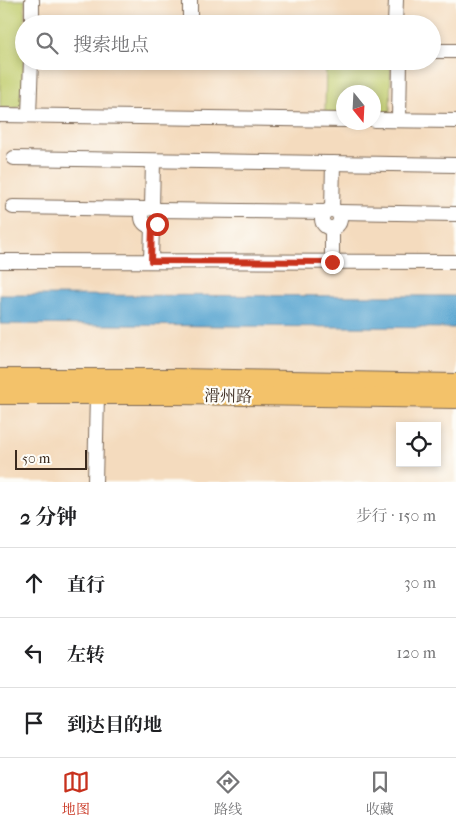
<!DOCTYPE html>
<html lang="zh">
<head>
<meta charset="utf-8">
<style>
  body { margin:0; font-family:"IM FELL French Canon","Noto Serif SC",serif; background:#f6f6f6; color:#202124 }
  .controls { position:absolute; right:15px; bottom:15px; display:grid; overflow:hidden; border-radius:0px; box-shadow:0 2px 8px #0003 }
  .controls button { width:45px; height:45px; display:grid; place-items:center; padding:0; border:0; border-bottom:1px solid #e0e0e0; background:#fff; color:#202124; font:25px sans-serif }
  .compass { position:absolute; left:336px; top:85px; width:45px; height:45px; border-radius:50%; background:#fff; box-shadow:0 2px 8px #0003; rotate:162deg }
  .scale { position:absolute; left:15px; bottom:12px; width:72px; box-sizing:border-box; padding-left:5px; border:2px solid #3b2a1e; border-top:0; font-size:14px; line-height:18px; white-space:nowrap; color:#3b2a1e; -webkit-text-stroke:4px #fdfcf7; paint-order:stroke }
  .stop { position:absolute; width:15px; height:15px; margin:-11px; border:4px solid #c8321e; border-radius:50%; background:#fff }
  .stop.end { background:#c8321e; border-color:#fff; box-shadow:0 1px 5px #0008 }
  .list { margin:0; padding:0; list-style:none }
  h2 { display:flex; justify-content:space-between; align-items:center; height:65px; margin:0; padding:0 20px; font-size:21px }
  h2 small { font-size:16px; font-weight:400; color:#757577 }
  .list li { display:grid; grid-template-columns:32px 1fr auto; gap:15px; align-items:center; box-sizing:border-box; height:70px; padding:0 20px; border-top:1px solid #e0e0e0 }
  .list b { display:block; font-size:19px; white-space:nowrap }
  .list em { font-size:16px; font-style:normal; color:#757577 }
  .icon { flex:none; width:28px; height:28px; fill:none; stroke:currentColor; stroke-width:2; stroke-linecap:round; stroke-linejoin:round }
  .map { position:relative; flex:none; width:456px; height:482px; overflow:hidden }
  .search { position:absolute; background:#fff; box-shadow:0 2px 8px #0003; left:15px; right:15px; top:15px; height:55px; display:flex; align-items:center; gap:12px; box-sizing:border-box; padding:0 18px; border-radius:28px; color:#757577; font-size:19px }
  .sheet { height:275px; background:#fff }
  nav { display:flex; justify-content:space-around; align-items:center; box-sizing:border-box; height:70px; border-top:1px solid #e0e0e0; background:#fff; font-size:14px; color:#757577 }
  nav a { display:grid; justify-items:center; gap:2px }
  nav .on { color:#c8321e }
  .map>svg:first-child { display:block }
  .green { fill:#c2cd6f; stroke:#7e7c46 }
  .water { fill:#56a4d0; stroke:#486777 }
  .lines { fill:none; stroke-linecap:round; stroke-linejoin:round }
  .minor-casing { stroke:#7c6856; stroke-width:16 }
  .major-casing { stroke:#7c6856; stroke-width:20 }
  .minor { stroke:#fff; stroke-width:14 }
  .major { stroke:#f3c26a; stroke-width:18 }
  .route { stroke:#c8321e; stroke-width:6 }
  .labels { text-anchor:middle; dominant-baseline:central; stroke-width:4.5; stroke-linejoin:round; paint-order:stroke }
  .street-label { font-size:16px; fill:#3b2a1e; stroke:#fdfcf7 }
</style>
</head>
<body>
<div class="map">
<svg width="456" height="482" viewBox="0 0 456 482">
  <rect width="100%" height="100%" fill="#fdfcf7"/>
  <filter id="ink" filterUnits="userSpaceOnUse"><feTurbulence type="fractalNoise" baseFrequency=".02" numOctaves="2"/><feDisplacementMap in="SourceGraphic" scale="10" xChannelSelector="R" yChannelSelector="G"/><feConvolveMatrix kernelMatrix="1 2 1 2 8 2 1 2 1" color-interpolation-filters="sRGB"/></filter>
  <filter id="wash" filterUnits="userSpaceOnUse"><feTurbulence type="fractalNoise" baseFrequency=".0096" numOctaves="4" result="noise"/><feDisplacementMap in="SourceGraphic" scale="20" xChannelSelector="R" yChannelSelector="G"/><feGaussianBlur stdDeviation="1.12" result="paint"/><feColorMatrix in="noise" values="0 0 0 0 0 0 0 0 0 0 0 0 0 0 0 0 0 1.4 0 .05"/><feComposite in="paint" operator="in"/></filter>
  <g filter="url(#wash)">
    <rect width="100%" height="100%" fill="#f4dbbe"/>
    <g class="green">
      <polygon points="0,0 25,0 23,104 16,108 0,108"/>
      <polygon points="326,62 391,63 390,114 374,114 374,92 344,92 343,114 325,113"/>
    </g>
    <polygon class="water" points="0,295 456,296 456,328 0,324"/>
  </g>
  <g filter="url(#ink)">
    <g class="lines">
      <defs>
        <g id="minor">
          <polyline points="32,24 32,0"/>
          <polyline points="190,24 190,0"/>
          <polyline points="395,24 396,0"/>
          <polyline points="432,51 456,51"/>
          <polyline points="0,115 344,120"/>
          <polyline points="29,115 31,61"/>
          <polyline points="374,120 456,121"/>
          <polyline points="399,120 400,61"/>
          <polyline points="14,158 456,165"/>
          <polyline points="13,207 146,209"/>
          <circle cx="151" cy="217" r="9"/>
          <polyline points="152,208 153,161"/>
          <circle cx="331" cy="219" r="9"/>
          <polyline points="157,210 325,212"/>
          <polyline points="332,210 333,163"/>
          <polyline points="338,212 456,214"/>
          <polyline points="0,261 456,262"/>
          <polyline points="151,261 152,226"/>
          <polyline points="332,262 332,228"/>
          <polyline points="95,482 97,395"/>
        </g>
        <g id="major">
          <polyline points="0,378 177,378 456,383"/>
          <polyline points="0,395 176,395 456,399"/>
        </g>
      </defs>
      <use href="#minor" class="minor-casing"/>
      <use href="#major" class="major-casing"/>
      <use href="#minor" class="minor"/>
      <use href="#major" class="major"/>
    </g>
  </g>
  <g class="lines" filter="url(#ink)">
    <polyline class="route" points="157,224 152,226 151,261 332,262"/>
  </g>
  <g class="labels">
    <g class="street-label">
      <text transform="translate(228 396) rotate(1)">滑州路</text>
    </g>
  </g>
</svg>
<div class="controls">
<button><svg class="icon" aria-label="locate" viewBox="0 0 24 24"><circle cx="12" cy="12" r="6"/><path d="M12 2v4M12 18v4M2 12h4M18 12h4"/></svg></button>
</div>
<svg class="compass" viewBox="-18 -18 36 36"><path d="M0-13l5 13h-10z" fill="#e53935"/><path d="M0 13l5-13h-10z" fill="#757577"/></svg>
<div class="scale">50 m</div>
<div class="stop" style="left:157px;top:224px"></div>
<div class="stop end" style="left:332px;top:262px"></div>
<div class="search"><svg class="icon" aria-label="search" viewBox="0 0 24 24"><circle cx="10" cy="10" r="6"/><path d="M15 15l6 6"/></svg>搜索地点</div>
</div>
<section class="sheet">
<h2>2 分钟<small>步行 · 150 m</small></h2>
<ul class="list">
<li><svg class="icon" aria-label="ahead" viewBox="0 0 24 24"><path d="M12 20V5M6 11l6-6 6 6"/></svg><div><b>直行</b></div><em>30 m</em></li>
<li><svg class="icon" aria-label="left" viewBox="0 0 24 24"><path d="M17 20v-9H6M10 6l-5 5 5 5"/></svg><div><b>左转</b></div><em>120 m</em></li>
<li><svg class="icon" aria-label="arrive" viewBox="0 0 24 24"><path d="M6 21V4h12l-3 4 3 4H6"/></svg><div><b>到达目的地</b></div></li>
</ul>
</section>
<nav>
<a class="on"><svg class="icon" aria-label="map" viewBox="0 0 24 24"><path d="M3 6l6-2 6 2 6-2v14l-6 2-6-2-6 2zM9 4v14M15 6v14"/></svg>地图</a>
<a><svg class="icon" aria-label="directions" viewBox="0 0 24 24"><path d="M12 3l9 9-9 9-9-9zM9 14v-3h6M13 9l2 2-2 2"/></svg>路线</a>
<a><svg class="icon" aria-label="saved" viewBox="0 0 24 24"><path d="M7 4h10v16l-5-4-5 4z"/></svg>收藏</a>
</nav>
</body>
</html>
